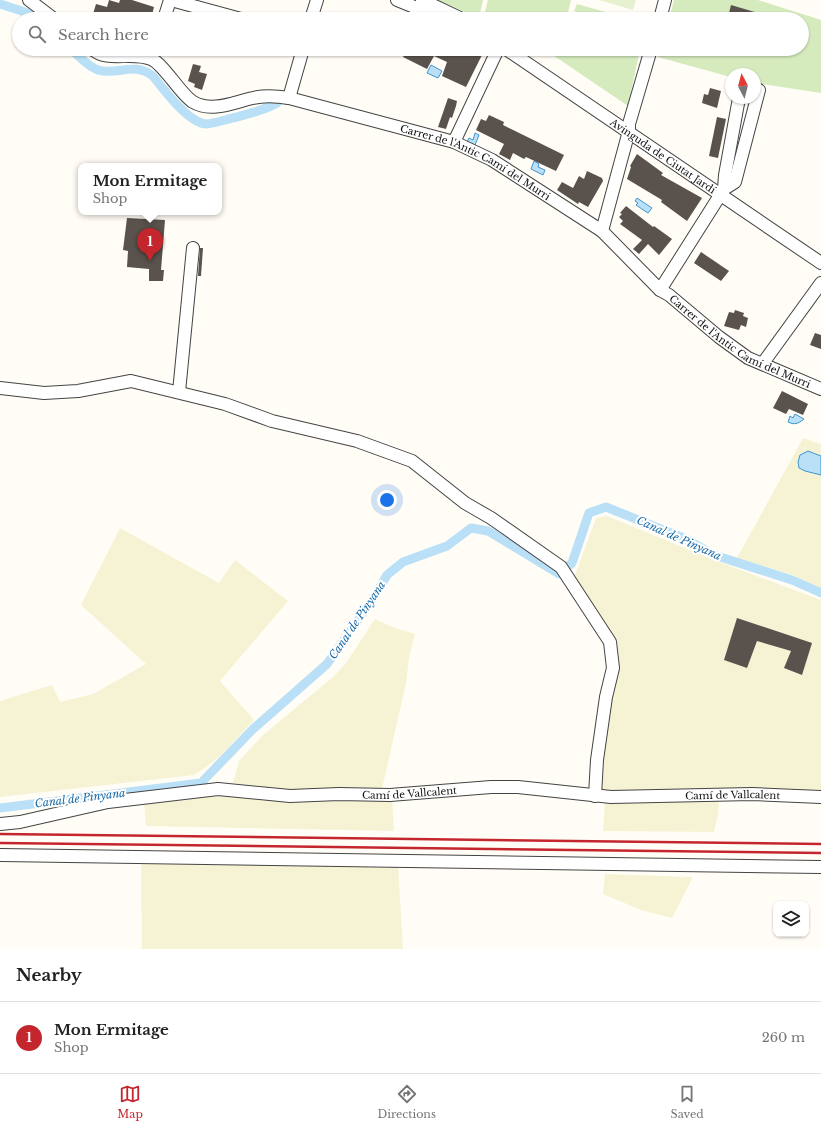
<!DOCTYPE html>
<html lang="en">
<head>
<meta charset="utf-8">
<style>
  body { margin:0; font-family:"Libre Baskerville",serif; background:#f2f2f2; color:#222 }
  .controls { position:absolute; right:12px; bottom:12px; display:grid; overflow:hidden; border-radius:8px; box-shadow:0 1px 3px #0004 }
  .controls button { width:36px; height:36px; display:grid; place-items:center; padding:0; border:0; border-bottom:1px solid #e0e0e0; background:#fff; color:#222; font:20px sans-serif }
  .compass { position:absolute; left:725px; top:68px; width:36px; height:36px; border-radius:50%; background:#fff; box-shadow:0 1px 3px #0004; rotate:353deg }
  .you { position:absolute; left:387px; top:500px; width:14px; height:14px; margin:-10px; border:3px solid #fff; border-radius:50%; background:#1a73e8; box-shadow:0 0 0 6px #1a73e833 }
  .badge { display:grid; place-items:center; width:26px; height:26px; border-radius:50%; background:#c4262e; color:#fff; font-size:13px; font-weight:700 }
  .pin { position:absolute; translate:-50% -33px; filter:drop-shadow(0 1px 2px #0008) }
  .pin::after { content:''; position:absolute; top:21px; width:14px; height:12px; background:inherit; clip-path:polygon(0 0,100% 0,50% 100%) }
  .popup { position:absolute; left:78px; top:163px; width:144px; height:52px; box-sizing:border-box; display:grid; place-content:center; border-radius:8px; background:#fff; filter:drop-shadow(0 1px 3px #0005); font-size:13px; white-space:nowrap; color:#767676 }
  .popup b { font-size:15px; color:#222 }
  .popup::after { content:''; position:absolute; left:50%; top:100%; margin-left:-8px; border:8px solid transparent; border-top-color:#fff }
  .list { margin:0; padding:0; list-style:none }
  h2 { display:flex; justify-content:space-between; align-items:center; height:52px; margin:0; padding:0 16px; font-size:17px }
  h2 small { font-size:13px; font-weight:400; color:#767676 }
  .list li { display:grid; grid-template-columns:26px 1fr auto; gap:12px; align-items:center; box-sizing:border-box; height:72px; padding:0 16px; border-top:1px solid #e0e0e0 }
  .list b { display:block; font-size:15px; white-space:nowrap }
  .list p { margin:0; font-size:13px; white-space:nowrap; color:#767676 }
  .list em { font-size:13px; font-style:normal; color:#767676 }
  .icon { flex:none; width:22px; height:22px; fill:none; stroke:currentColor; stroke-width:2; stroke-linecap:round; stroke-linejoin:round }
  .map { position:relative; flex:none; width:821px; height:949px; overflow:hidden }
  .search { position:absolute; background:#fff; box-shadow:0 1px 3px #0004; left:12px; right:12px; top:12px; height:44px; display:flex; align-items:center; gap:10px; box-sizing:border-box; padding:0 14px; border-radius:22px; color:#767676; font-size:15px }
  .sheet { height:124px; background:#fff }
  nav { display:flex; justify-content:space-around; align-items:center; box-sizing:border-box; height:56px; border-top:1px solid #e0e0e0; background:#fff; font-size:11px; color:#767676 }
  nav a { display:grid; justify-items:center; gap:2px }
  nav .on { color:#c4262e }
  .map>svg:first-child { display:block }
  .farmland { fill:#f6f3d4 }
  .green { fill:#d5ebbd }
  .pitch { fill:#e6f2cf }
  .water { fill:#b9e0f7; stroke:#3f96cf }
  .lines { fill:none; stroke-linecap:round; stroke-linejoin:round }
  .canal { stroke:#b9e0f7; stroke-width:9 }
  .building { fill:#5a524d }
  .minor-casing { stroke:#444; stroke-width:14 }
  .minor { stroke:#fff; stroke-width:12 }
  .rail { stroke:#c4262e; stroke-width:2.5 }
  .labels { text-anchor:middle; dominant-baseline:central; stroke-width:4; stroke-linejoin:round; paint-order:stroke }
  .street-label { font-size:10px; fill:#111; stroke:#fff }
  .water-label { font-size:11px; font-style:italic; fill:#1768a6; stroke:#fff }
</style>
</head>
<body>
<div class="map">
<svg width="821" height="949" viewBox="0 0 821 949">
  <rect width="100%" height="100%" fill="#fffdf5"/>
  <g class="farmland">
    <polygon points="803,438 821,444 821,589 793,575 737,558"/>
    <polygon points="607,516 714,560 821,600 821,793 600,792 603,738 618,653 574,578 596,518"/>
    <polygon points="120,528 219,583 235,560 288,601 220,681 254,720 220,756 206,767 194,775 0,797 0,701 52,685 60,702 93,694 146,664 81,605"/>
    <polygon points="375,619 395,628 415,634 409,657 406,683 382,789 277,790 233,783 239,761 262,736 333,677 346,663"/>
    <polygon points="207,793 392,798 394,831 146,826 144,802"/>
    <polygon points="719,799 718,814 714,832 603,831 605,801"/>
    <polygon points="141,862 398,865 403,949 142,949"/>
    <polygon points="605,874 693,877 672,918 641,910 603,894"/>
  </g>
  <g class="green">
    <polygon points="437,0 483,0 479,18"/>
    <polygon points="488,0 571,0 567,16 578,19 491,19 484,15"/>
    <polygon points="674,0 758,0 821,20 821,93 755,83 755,74 731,74 731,77 727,76 658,57 660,49 802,49 802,19 669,19"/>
    <polygon points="577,4 631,19 602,19 574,11"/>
    <polygon points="544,49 640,49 628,106"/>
  </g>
  <polygon class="pitch" points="599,0 636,0 633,10"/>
  <g class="water">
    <polygon points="431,65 442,71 438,78 427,73"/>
    <polygon points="475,133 479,135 475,145 467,142 469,138 473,140"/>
    <polygon points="534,161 539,164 538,167 545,170 543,175 531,169"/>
    <polygon points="637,198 652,208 648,213 636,205 638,203 635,201"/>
    <path d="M795,414L804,419C798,424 794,425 788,422L790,416L793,418Z"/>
    <polygon points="808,451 821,456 821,475 805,471 799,468 798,462 800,455"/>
  </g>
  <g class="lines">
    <g class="canal">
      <polyline points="0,4 25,12 37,19"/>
      <path d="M71,49C79,56 87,66 98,70C118,76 133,61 153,76C163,89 189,124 207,124C217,123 227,119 237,117C251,113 265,110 277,103"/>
      <polyline points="0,808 201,783 253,729 327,664 371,602 387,575 403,562 447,546 471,528 488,531 559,574 572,563 589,513 606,507 686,539 714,555 792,580 821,593"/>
    </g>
  </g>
  <g class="building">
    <polygon points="109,0 119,3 120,0 132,0 154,7 151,19 108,19 93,14 96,4 107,7"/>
    <polygon points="731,5 772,17 772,19 737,19 728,17"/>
    <polygon points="407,49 473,49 483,53 466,87 442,76 447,62 434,56 427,69 403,57"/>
    <polygon points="193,64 201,66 199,72 207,74 202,90 194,87 195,84 188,81"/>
    <polygon points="710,88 721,91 717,108 702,103 704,94 708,95"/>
    <polygon points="448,98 457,101 456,106 452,118 450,117 446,129 438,127"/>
    <polygon points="489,115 504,122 503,125 564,155 556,171 526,157 524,159 513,153 510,160 499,154 504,144 476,130 481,119 486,121"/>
    <polygon points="717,117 726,119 718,158 709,156"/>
    <polygon points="637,154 663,173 661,175 702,198 687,221 661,202 662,200 627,179 631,167 630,166"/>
    <polygon points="587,171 602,178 603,181 588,207 579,202 578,204 557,190 562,182 573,188 579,176 584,179"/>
    <polygon points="626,206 653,227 654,226 672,239 659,255 648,244 639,254 633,249 642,240 620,224 623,221 619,217 622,214 620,213"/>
    <polygon points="127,218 165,220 161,270 164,270 163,281 149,281 149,269 127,267 128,251 123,250"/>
    <polygon points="200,248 203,248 201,276 198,276"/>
    <polygon points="701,252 729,271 721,281 694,263"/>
    <polygon points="735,310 744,313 743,316 748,318 746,327 741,325 739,330 724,326 729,312 734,313"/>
    <polygon points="815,333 821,335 821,349 810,345"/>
    <polygon points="782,391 808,404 803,415 789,409 786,414 773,408"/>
    <polygon points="737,618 812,643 802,675 784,668 791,651 757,641 747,668 724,660"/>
  </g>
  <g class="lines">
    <defs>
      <g id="minor">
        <polyline points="29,0 54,19"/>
        <polyline points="171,0 241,19"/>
        <polyline points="397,0 444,19"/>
        <polyline points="422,0 462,19"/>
        <polyline points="164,19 170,0"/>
        <polyline points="311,19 317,0"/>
        <polyline points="660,19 665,0"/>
        <path id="s1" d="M92,49C108,63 131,51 151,59C163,63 181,95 193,102C212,113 234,102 253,98C265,95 277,96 289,98L454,142L492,160L602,231L660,290L669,295L719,337L748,358L821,389"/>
        <path id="s2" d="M506,49L821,263"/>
        <polyline points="289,98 303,49"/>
        <polyline points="454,142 498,49"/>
        <polyline points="724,189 735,182 759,90 755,89"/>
        <polyline points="602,231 629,131 629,124 651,49"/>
        <polyline points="660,290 724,189 725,175 739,98"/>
        <polyline points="763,363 821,283"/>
        <polyline points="0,388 44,393 78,391 131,381 225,404 272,421 357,441 412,461 465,503 491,518 561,567 610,642 613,668 606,697 597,760 595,796"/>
        <polyline points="179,392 193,248"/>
        <path id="s3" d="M0,824L20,822L108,802L218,789L290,796L339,794L390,795L491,787H518L611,797L752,794L821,797"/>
        <polyline points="0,855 821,867"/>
      </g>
    </defs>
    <use href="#minor" class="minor-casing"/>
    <use href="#minor" class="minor"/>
    <g class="rail">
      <polyline points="0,834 821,844"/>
      <polyline points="0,843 821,853"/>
    </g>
  </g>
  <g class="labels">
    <g class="street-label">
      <text stroke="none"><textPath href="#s2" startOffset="190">Avinguda de Ciutat Jardí</textPath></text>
      <text stroke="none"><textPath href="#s1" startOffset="418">Carrer de l'Antic Camí del Murri</textPath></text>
      <text stroke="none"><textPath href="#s1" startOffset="742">Carrer de l'Antic Camí del Murri</textPath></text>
      <text stroke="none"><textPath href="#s3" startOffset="413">Camí de Vallcalent</textPath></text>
      <text stroke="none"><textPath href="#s3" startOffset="737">Camí de Vallcalent</textPath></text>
    </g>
    <g class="water-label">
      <text transform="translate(679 538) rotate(24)">Canal de Pinyana</text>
      <text transform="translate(357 620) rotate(-56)">Canal de Pinyana</text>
      <text transform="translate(80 798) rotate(-7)">Canal de Pinyana</text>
    </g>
  </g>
</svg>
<div class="controls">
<button><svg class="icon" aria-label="layers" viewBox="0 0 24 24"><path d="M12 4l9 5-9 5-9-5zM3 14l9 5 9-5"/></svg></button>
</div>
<svg class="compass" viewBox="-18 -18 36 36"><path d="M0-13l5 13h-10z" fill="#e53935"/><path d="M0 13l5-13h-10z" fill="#767676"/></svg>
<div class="you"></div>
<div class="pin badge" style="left:150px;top:261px">1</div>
<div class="popup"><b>Mon Ermitage</b>Shop</div>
<div class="search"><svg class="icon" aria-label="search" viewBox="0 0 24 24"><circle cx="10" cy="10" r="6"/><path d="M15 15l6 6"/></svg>Search here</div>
</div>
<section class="sheet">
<h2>Nearby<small></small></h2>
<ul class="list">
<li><span class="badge">1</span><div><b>Mon Ermitage</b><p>Shop</p></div><em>260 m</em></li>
</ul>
</section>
<nav>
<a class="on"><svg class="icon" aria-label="map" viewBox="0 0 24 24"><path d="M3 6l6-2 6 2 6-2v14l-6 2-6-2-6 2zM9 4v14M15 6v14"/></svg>Map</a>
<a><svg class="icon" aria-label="directions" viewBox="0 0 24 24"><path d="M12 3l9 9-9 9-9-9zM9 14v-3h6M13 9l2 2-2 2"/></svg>Directions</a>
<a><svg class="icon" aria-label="saved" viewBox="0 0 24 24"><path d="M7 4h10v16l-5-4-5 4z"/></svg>Saved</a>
</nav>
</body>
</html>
